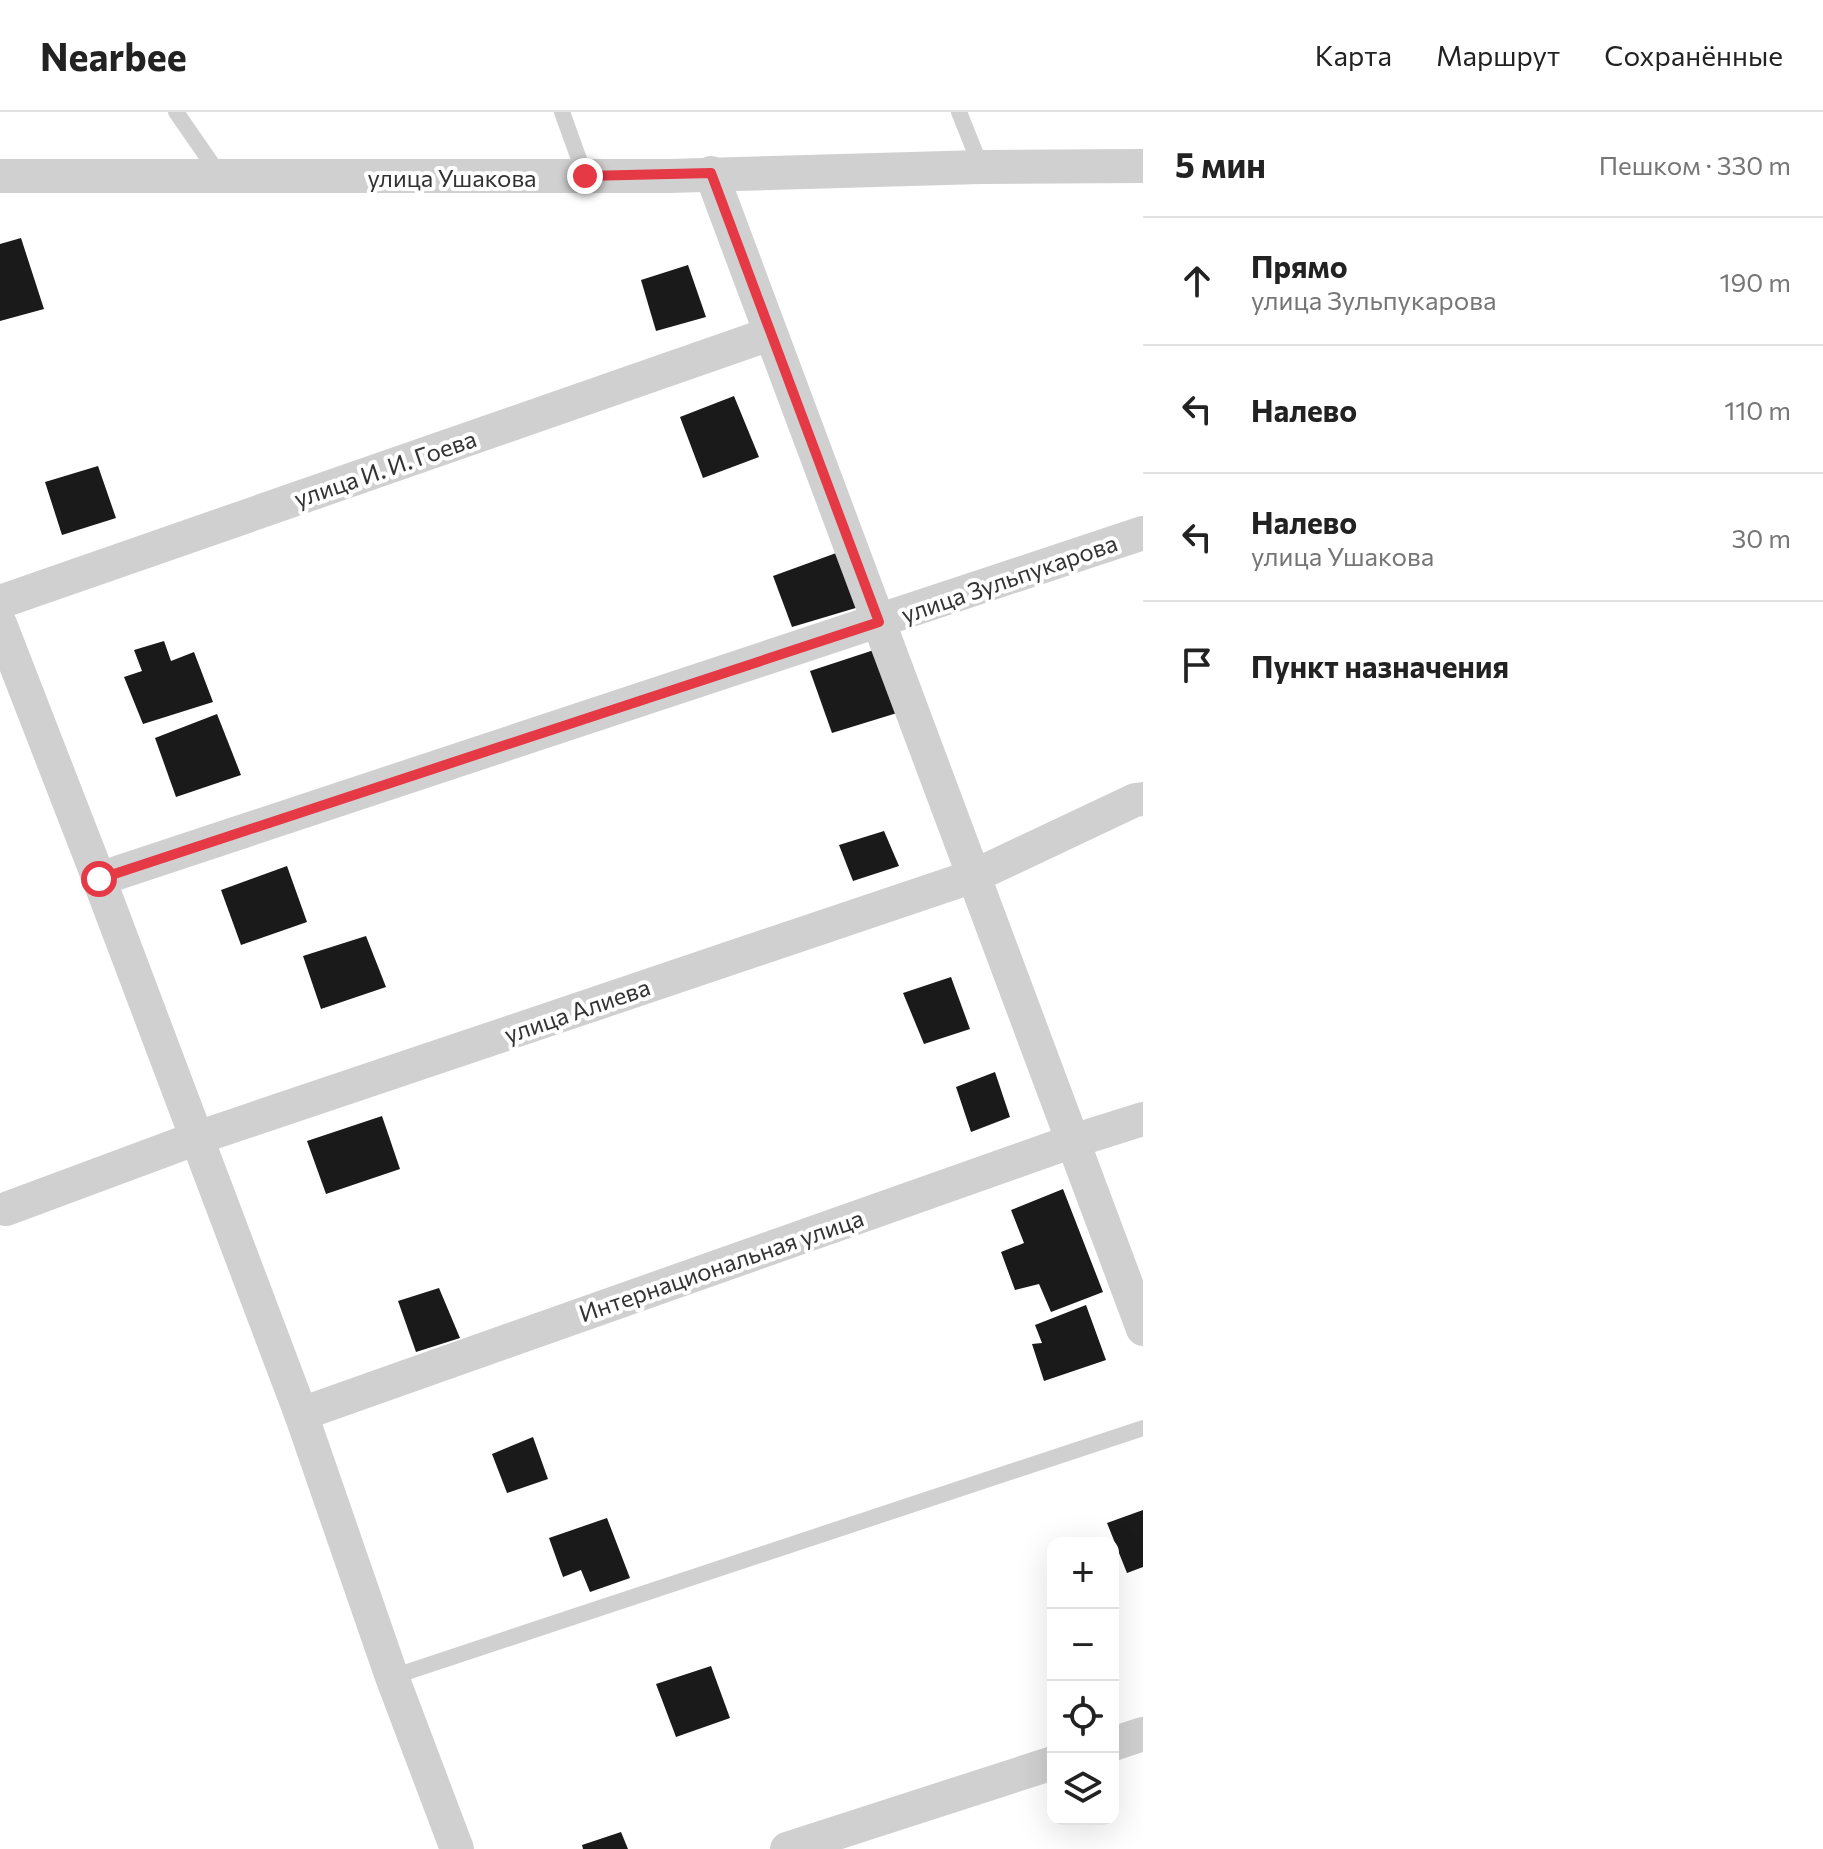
<!DOCTYPE html>
<html lang="ru">
<head>
<meta charset="utf-8">
<style>
  body { margin:0; font-family:Commissioner,sans-serif; background:#f6f6f6; color:#222 }
  .controls { position:absolute; right:24px; bottom:24px; display:grid; overflow:hidden; border-radius:16px; box-shadow:0 8px 32px #0002 }
  .controls button { width:72px; height:72px; display:grid; place-items:center; padding:0; border:0; border-bottom:2px solid #e0e0e0; background:#fff; color:#222; font:40px sans-serif }
  .stop { position:absolute; width:24px; height:24px; margin:-18px; border:6px solid #e63946; border-radius:50%; background:#fff }
  .stop.end { background:#e63946; border-color:#fff; box-shadow:0 2px 8px #0008 }
  .list { margin:0; padding:0; list-style:none }
  h2 { display:flex; justify-content:space-between; align-items:center; height:104px; margin:0; padding:0 32px; font-size:34px }
  h2 small { font-size:26px; font-weight:400; color:#767676 }
  .list li { display:grid; grid-template-columns:52px 1fr auto; gap:24px; align-items:center; box-sizing:border-box; height:128px; padding:0 32px; border-top:2px solid #e0e0e0 }
  .list b { display:block; font-size:30px; white-space:nowrap }
  .list p { margin:0; font-size:26px; white-space:nowrap; color:#767676 }
  .list em { font-size:26px; font-style:normal; color:#767676 }
  .icon { flex:none; width:44px; height:44px; fill:none; stroke:currentColor; stroke-width:2; stroke-linecap:round; stroke-linejoin:round }
  .map { position:relative; flex:none; width:1143px; height:1737px; overflow:hidden }
  header { display:flex; align-items:center; gap:48px; box-sizing:border-box; height:112px; padding:0 40px; background:#fff; border-bottom:2px solid #e0e0e0 }
  header strong { font-size:38px }
  nav { display:flex; gap:44px; margin-inline-start:auto; font-size:28px }
  main { display:flex }
  aside { flex:1; background:#fff }
  .map>svg:first-child { display:block }
  .building { fill:#1a1a1a }
  .lines { fill:none; stroke-linecap:round; stroke-linejoin:round }
  .service { stroke:#d0d0d0; stroke-width:16 }
  .minor { stroke:#d0d0d0; stroke-width:34 }
  .route { stroke:#e63946; stroke-width:10 }
  .labels { text-anchor:middle; dominant-baseline:central; stroke-width:8; stroke-linejoin:round; paint-order:stroke }
  .street-label { font-size:24px; fill:#333; stroke:#fff }
</style>
</head>
<body>
<header>
<strong>Nearbee</strong>
<nav><a>Карта</a><a>Маршрут</a><a>Сохранённые</a></nav>
</header>
<main>
<div class="map">
<svg width="1143" height="1737" viewBox="0 0 1143 1737">
  <rect width="100%" height="100%" fill="#fff"/>
  <g class="building">
    <polygon points="21,126 44,197 0,209 0,132"/>
    <polygon points="688,153 706,205 656,219 641,168"/>
    <polygon points="734,284 759,345 703,366 680,305"/>
    <polygon points="98,354 116,406 62,423 45,370"/>
    <polygon points="839,440 859,495 792,515 773,464"/>
    <polygon points="164,529 171,549 194,540 213,590 143,612 124,565 142,559 134,538"/>
    <polygon points="874,538 897,601 832,621 810,559"/>
    <polygon points="217,602 241,663 176,685 155,626"/>
    <polygon points="884,719 899,754 853,769 839,733"/>
    <polygon points="287,754 307,810 241,833 221,778"/>
    <polygon points="366,824 386,875 321,897 303,844"/>
    <polygon points="951,865 970,917 924,932 903,881"/>
    <polygon points="995,960 1010,1005 971,1020 956,975"/>
    <polygon points="382,1004 400,1057 326,1082 307,1029"/>
    <polygon points="1063,1077 1103,1180 1051,1200 1039,1172 1015,1178 1001,1140 1024,1131 1011,1098"/>
    <polygon points="439,1176 460,1226 416,1240 398,1189"/>
    <polygon points="1086,1193 1106,1248 1044,1269 1032,1232 1042,1231 1035,1213"/>
    <polygon points="533,1325 548,1367 507,1381 492,1342"/>
    <polygon points="1143,1398 1143,1455 1127,1461 1107,1411"/>
    <polygon points="607,1406 630,1466 590,1480 581,1458 563,1465 549,1426"/>
    <polygon points="711,1554 730,1606 676,1625 656,1572"/>
    <polygon points="621,1720 628,1737 583,1737 582,1733"/>
  </g>
  <g class="lines">
    <g class="service">
      <polyline points="176,0 221,65"/>
      <polyline points="562,0 585,64"/>
      <polyline points="959,0 981,55"/>
      <polyline points="392,1565 1143,1316"/>
    </g>
    <g class="minor">
      <polyline points="711,61 1143,1217"/>
      <polyline points="0,64 669,64 981,55 1143,54"/>
      <polyline points="0,490 770,222"/>
      <polyline points="0,512 99,767 301,1302 392,1565 457,1737"/>
      <polyline points="99,767 1143,421"/>
      <polyline points="6,1097 197,1026 974,764 1135,688 1143,687"/>
      <polyline points="301,1302 1073,1029 1143,1007"/>
      <polyline points="1113,1632 1143,1622"/>
      <polyline points="787,1737 1053,1651"/>
    </g>
  </g>
  <g class="lines">
    <polyline class="route" points="99,767 879,510 711,61 585,64"/>
  </g>
  <g class="labels">
    <g class="street-label">
      <text x="452" y="65">улица Ушакова</text>
      <text transform="translate(385 356) rotate(-19)">улица И. И. Гоева</text>
      <text transform="translate(1009 466) rotate(-19)">улица Зульпукарова</text>
      <text transform="translate(577 898) rotate(-19)">улица Алиева</text>
      <text transform="translate(721 1153) rotate(-19)">Интернациональная улица</text>
    </g>
  </g>
</svg>
<div class="controls">
<button>+</button>
<button>−</button>
<button><svg class="icon" aria-label="locate" viewBox="0 0 24 24"><circle cx="12" cy="12" r="6"/><path d="M12 2v4M12 18v4M2 12h4M18 12h4"/></svg></button>
<button><svg class="icon" aria-label="layers" viewBox="0 0 24 24"><path d="M12 4l9 5-9 5-9-5zM3 14l9 5 9-5"/></svg></button>
</div>
<div class="stop" style="left:99px;top:767px"></div>
<div class="stop end" style="left:585px;top:64px"></div>
</div>
<aside>
<h2>5 мин<small>Пешком · 330 m</small></h2>
<ul class="list">
<li><svg class="icon" aria-label="ahead" viewBox="0 0 24 24"><path d="M12 20V5M6 11l6-6 6 6"/></svg><div><b>Прямо</b><p>улица Зульпукарова</p></div><em>190 m</em></li>
<li><svg class="icon" aria-label="left" viewBox="0 0 24 24"><path d="M17 20v-9H6M10 6l-5 5 5 5"/></svg><div><b>Налево</b></div><em>110 m</em></li>
<li><svg class="icon" aria-label="left" viewBox="0 0 24 24"><path d="M17 20v-9H6M10 6l-5 5 5 5"/></svg><div><b>Налево</b><p>улица Ушакова</p></div><em>30 m</em></li>
<li><svg class="icon" aria-label="arrive" viewBox="0 0 24 24"><path d="M6 21V4h12l-3 4 3 4H6"/></svg><div><b>Пункт назначения</b></div></li>
</ul>
</aside>
</main>
</body>
</html>
